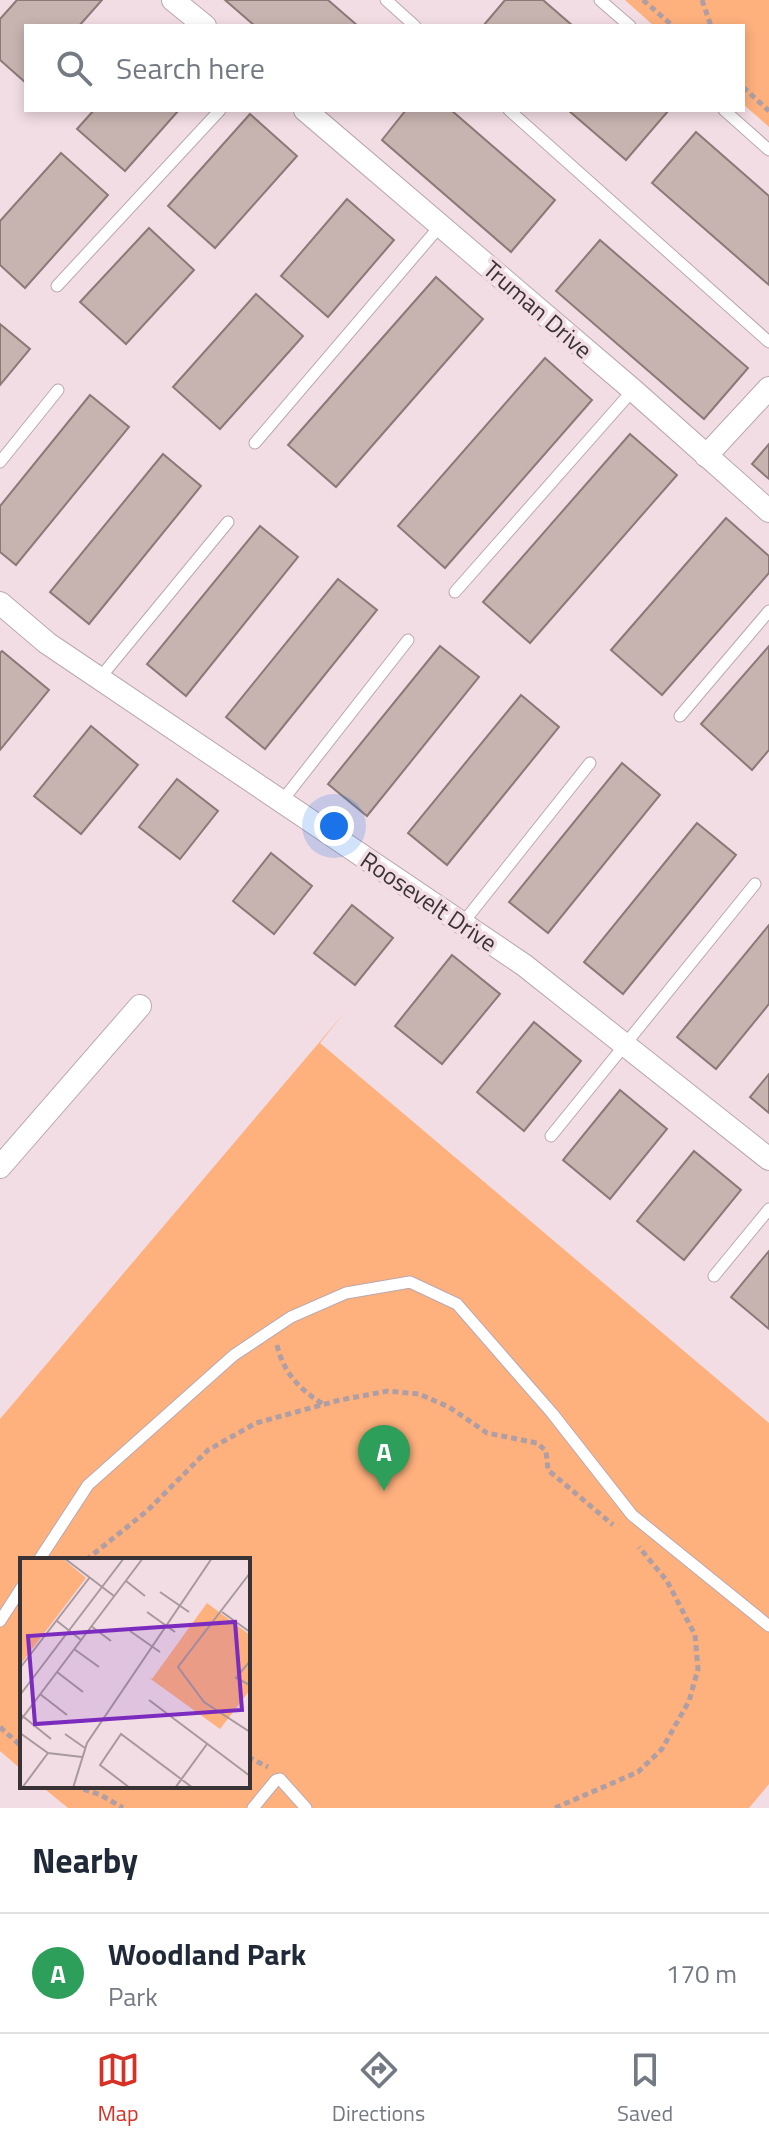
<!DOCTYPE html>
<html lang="en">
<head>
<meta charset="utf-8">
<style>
  body { margin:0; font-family:"Titillium Web",sans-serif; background:#f6f6f7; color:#1f2937 }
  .you { position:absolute; left:334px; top:826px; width:28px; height:28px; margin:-20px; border:6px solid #fff; border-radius:50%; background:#1a73e8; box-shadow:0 0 0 12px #1a73e833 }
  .badge { display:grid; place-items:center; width:52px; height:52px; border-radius:50%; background:#d93025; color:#fff; font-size:26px; font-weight:700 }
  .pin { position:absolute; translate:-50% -66px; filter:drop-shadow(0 2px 4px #0008) }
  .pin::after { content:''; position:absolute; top:42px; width:28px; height:24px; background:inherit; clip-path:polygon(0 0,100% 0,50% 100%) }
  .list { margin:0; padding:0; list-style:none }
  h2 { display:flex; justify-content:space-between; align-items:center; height:104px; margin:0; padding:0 32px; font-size:34px }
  h2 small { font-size:26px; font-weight:400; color:#747a83 }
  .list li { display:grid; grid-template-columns:52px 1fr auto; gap:24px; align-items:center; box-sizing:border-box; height:120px; padding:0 32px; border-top:2px solid #e0e1e3 }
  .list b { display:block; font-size:30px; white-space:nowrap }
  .list p { margin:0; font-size:26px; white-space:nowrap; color:#747a83 }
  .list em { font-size:26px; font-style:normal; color:#747a83 }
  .icon { flex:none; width:44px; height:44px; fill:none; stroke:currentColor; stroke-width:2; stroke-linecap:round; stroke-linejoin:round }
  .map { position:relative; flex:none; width:769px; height:1808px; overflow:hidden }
  .search { position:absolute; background:#fff; box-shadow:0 4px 12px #0003; left:24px; right:24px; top:24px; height:88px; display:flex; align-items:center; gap:20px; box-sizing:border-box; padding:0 28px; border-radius:0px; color:#747a83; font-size:30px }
  .sheet { height:224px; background:#fff }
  nav { display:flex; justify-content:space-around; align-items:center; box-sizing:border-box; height:112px; border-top:2px solid #e0e1e3; background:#fff; font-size:22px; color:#747a83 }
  nav a { display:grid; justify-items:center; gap:4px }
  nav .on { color:#d93025 }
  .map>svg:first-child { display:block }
  .green { fill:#feb07d }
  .building { fill:#c7b3b0; stroke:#8c7977; stroke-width:2 }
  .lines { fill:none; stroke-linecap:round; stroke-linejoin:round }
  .lane-casing { stroke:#bba8ae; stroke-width:13 }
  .street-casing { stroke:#bba8ae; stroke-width:24 }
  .path { stroke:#af9fa5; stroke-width:5; stroke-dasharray:6 4; stroke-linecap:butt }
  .lane { stroke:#fff; stroke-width:11 }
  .street { stroke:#fff; stroke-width:22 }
  .labels { text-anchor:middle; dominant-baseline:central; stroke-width:7; stroke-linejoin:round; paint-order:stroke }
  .street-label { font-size:24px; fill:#3a3335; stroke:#f2dde4 }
  .inset-road { fill:none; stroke:#a8999e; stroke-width:2 }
  .view { fill:#7b2cbf; fill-opacity:0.15; stroke:#7b2cbf; stroke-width:4 }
  .inset-edge { fill:none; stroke:#3a3335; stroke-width:4 }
</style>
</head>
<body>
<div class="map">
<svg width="769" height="1808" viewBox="0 0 769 1808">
  <rect width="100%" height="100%" fill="#f2dde4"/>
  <g class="green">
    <polygon points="625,0 769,0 769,127 743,104 743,26 654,26"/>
    <polygon points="345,1012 320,1043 769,1423 769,1784 749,1808 68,1808 41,1786 248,1786 248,1560 22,1560 22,1770 0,1751 0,1419"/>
  </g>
  <g class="building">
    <polygon points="17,0 102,0 79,26 26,26 26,83 0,60 0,19"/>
    <polygon points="225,0 328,0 358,26 255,26"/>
    <polygon points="505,0 543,0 573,26 483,26"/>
    <polygon points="94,110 179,110 125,171 77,129"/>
    <polygon points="406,110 451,110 555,200 511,252 382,140"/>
    <polygon points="568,110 669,110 626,160"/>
    <polygon points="250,114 297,156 215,248 168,206"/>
    <polygon points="696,132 769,196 769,285 652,183"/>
    <polygon points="61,153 108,195 25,288 0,265 0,221"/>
    <polygon points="347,199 394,240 328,317 281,276"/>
    <polygon points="149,228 194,270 126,344 80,302"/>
    <polygon points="600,240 748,368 704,419 556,291"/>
    <polygon points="436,277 483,319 336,487 288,445"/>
    <polygon points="256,294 303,336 220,429 173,387"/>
    <polygon points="0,324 30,349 0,385"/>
    <polygon points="545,358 592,400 445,568 398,526"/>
    <polygon points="90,395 129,427 16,565 0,552 0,506"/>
    <polygon points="630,434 677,475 530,643 483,602"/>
    <polygon points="769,444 769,479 752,464"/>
    <polygon points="163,454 201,486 89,624 50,592"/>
    <polygon points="726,518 769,556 769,573 662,695 611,650"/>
    <polygon points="260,526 298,557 186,696 147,664"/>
    <polygon points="338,579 377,610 265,749 226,717"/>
    <polygon points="440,646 479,677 367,816 328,784"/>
    <polygon points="769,646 769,750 752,770 701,724"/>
    <polygon points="2,651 49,690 0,750 0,653"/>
    <polygon points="521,695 559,727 447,865 408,833"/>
    <polygon points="91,726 138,765 81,834 34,796"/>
    <polygon points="622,763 660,795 548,933 509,902"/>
    <polygon points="177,779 218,811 180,859 139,827"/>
    <polygon points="697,823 736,855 623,994 584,962"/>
    <polygon points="271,853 312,886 274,934 233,901"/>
    <polygon points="352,905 393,938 355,985 314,953"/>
    <polygon points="769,925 769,1004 716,1069 677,1037"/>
    <polygon points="452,955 500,994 442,1064 395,1026"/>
    <polygon points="534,1022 581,1061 524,1131 477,1092"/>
    <polygon points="769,1074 769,1113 750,1097"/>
    <polygon points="620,1090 667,1129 610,1199 563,1160"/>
    <polygon points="694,1151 741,1190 684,1260 637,1221"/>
    <polygon points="769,1251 769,1329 731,1297"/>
  </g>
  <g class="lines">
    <defs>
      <g id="lane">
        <polyline points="386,0 415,26"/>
        <polyline points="600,0 630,26"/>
        <polyline points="509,110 769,342"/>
        <polyline points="724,110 769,150"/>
        <polyline points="57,286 220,110"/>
        <polyline points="255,443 440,226"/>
        <polyline points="0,462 58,390"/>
        <polyline points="455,592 633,390"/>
        <polyline points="99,679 228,522"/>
        <polyline points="680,716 769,611"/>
        <polyline points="282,801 408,640"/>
        <polyline points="462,924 590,763"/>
        <polyline points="551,1136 755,884"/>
        <polyline points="714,1276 769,1209"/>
        <polyline points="39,1560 88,1485 234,1355 291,1317 346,1293 410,1282 457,1304 552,1413 632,1515 769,1626"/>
        <polyline points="0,1621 22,1587"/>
        <polyline points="253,1808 276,1780 280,1779 306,1808"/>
      </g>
      <g id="street">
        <polyline points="173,0 205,26"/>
        <polyline points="305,110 633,390 769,511"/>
        <polyline points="706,456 769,388"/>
        <polyline points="0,603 47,643 524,965 769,1159"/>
        <polyline points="0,1167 140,1006"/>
      </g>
    </defs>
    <use href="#lane" class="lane-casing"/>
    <use href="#street" class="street-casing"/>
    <g class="path">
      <polyline points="643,0 673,26"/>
      <polyline points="702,0 711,26"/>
      <polyline points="743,87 769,111"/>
      <path d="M277,1345C283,1372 300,1390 323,1404"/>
      <polyline points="86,1560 147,1511 208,1450 256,1423 340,1400 388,1391 419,1394 449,1407 487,1433 537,1443 546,1451 548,1470 613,1525"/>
      <polyline points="0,1727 22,1747"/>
      <polyline points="248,1757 268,1767"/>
      <polyline points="74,1786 101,1795 123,1808"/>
      <polyline points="555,1808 638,1772 662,1749 689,1701 698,1669 695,1635 667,1581 639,1547"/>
    </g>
    <use href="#lane" class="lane"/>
    <use href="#street" class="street"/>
  </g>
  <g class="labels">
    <g class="street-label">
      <text transform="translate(538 309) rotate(41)">Truman Drive</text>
      <text transform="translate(429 901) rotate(34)">Roosevelt Drive</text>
    </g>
  </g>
  <g transform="translate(20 1558)">
    <rect width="230" height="230" fill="#f2dde4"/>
    <path d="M2,0H42L66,20L0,107ZM187,45L230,77V132L200,171L128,119L132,121Z" fill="#feb07d"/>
    <path class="inset-road" d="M44,0L94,38M230,15L158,109L184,144L230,174M106,23L125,38M140,34L169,54M127,54L155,74M202,54L230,74M37,63L61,82M71,68L91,83M110,73L140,94M54,91L79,109M230,103L216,120L230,127M0,110L70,19M37,114L63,134M20,136L47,157M0,137L104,0M129,142L230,218M0,156L31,181M0,163L123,0M0,175L28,195L62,199M45,176L65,190M2,230L28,195M53,230L67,185L192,0M110,230L80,207L101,176L173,230M155,230L187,186"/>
    <path class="view" d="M215,64L222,152L15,166L8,78Z"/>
    <rect width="230" height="230" class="inset-edge"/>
  </g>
</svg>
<div class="you"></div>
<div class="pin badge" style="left:384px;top:1491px;background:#2e9e5b">A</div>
<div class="search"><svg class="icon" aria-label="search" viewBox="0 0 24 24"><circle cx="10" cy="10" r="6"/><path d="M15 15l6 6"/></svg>Search here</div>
</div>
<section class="sheet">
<h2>Nearby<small></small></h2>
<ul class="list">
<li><span class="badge" style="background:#2e9e5b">A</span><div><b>Woodland Park</b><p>Park</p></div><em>170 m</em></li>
</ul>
</section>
<nav>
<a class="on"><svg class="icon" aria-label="map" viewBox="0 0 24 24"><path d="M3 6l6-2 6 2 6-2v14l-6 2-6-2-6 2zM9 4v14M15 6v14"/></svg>Map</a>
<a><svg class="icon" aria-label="directions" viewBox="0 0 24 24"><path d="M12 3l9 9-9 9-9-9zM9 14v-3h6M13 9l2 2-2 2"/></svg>Directions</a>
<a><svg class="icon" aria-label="saved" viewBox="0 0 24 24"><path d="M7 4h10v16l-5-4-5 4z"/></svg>Saved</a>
</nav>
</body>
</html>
